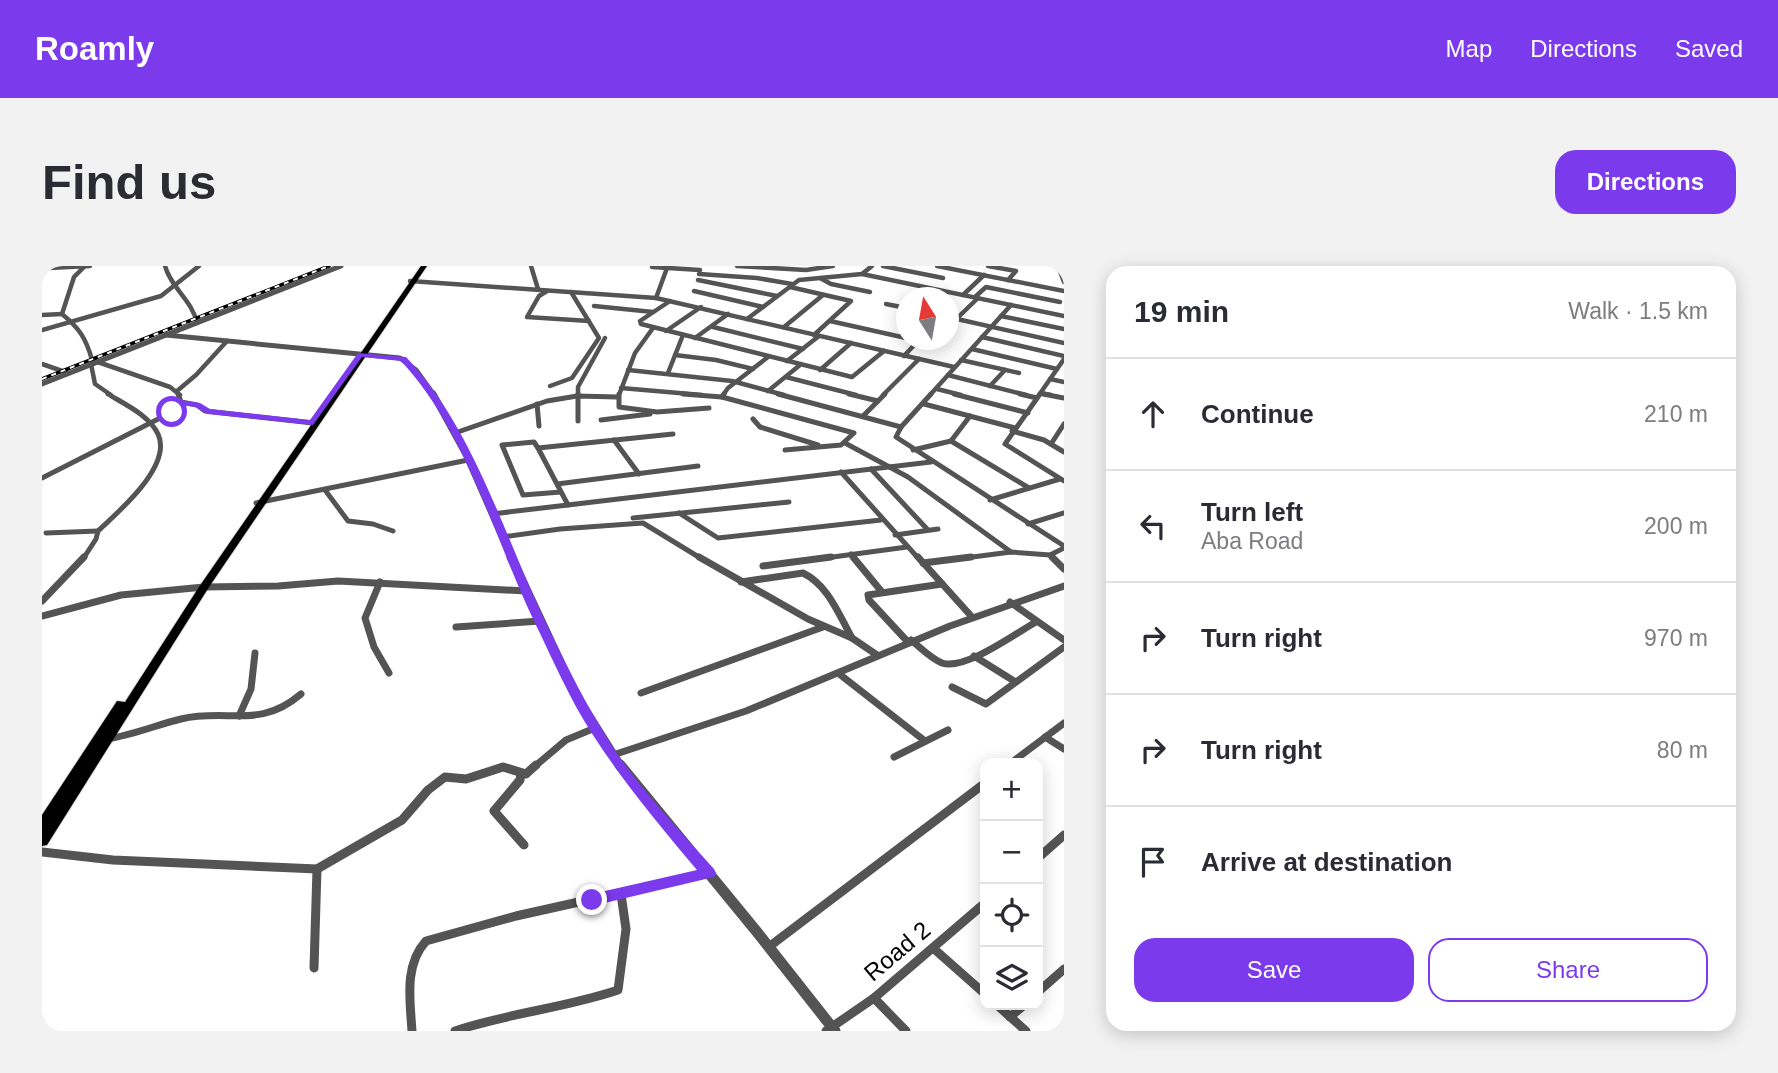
<!DOCTYPE html>
<html lang="en">
<head>
<meta charset="utf-8">
<style>
  body { margin:0; font-family:Arial,sans-serif; background:#f2f2f3; color:#2b2b33 }
  .controls { position:absolute; right:21px; bottom:21px; display:grid; overflow:hidden; border-radius:14px; box-shadow:0 4px 18px #0003 }
  .controls button { width:63px; height:63px; display:grid; place-items:center; padding:0; border:0; border-bottom:2px solid #e1e1e2; background:#fff; color:#2b2b33; font:35px sans-serif }
  .compass { position:absolute; left:854px; top:21px; width:63px; height:63px; border-radius:50%; background:#fff; box-shadow:0 4px 18px #0003; rotate:349deg }
  .stop { position:absolute; width:21px; height:21px; margin:-16px; border:5px solid #7c3aed; border-radius:50%; background:#fff }
  .stop.end { background:#7c3aed; border-color:#fff; box-shadow:0 2px 7px #0008 }
  .list { margin:0; padding:0; list-style:none }
  h2 { display:flex; justify-content:space-between; align-items:center; height:91px; margin:0; padding:0 28px; font-size:30px }
  h2 small { font-size:23px; font-weight:400; color:#7c7c81 }
  .list li { display:grid; grid-template-columns:46px 1fr auto; gap:21px; align-items:center; box-sizing:border-box; height:112px; padding:0 28px; border-top:2px solid #e1e1e2 }
  .list b { display:block; font-size:26px; white-space:nowrap }
  .list p { margin:0; font-size:23px; white-space:nowrap; color:#7c7c81 }
  .list em { font-size:23px; font-style:normal; color:#7c7c81 }
  .actions { display:flex; gap:14px; padding:21px 28px }
  .actions a { flex:1; padding:16px 0; border:2px solid #7c3aed; border-radius:21px; text-align:center; font-size:24px; color:#7c3aed }
  .actions .main { background:#7c3aed; color:#fff }
  .icon { flex:none; width:38px; height:38px; fill:none; stroke:currentColor; stroke-width:2; stroke-linecap:round; stroke-linejoin:round }
  .map { position:relative; flex:none; width:1022px; height:765px; overflow:hidden; border-radius:21px }
  header { display:flex; align-items:center; gap:42px; box-sizing:border-box; height:98px; padding:0 35px; background:#7c3aed; color:#fff }
  header strong { font-size:33px }
  nav { display:flex; gap:38px; margin-inline-start:auto; font-size:24px }
  .intro { display:flex; align-items:center; justify-content:space-between; box-sizing:border-box; height:168px; padding:0 42px }
  h1 { margin:0; font-size:49px }
  .button { padding:18px 32px; border-radius:21px; background:#7c3aed; color:#fff; font-size:24px; font-weight:700 }
  main { display:flex; gap:42px; padding:0 42px }
  aside { flex:1; background:#fff; border-radius:21px; box-shadow:0 4px 18px #0003 }
  .map>svg:first-child { display:block }
  .lines { fill:none; stroke-linecap:round; stroke-linejoin:round }
  .primary-casing { stroke:#dbdbdb; stroke-width:2 }
  .minor-far3 { stroke:#545454; stroke-width:4.5 }
  .minor-far2 { stroke:#545454; stroke-width:5 }
  .minor-far1 { stroke:#545454; stroke-width:7 }
  .minor { stroke:#545454; stroke-width:9 }
  .tertiary-far3 { stroke:#545454; stroke-width:5 }
  .tertiary-far2 { stroke:#545454; stroke-width:7 }
  .tertiary-far1 { stroke:#545454; stroke-width:9 }
  .tertiary { stroke:#545454; stroke-width:11 }
  .primary { fill:#000; fill-rule:evenodd }
  .rail-casing { stroke:#000; stroke-width:3.5 }
  .rail { stroke:#fff; stroke-width:2; stroke-dasharray:5; stroke-linecap:butt }
  .route { fill:#7c3aed }
  .labels { text-anchor:middle; dominant-baseline:central; stroke-width:5; stroke-linejoin:round; paint-order:stroke }
  .near-street-label { font-size:24px; fill:#000; stroke:#fff }
</style>
</head>
<body>
<header>
<strong>Roamly</strong>
<nav><a>Map</a><a>Directions</a><a>Saved</a></nav>
</header>
<div class="intro"><h1>Find us</h1><a class="button">Directions</a></div>
<main>
<div class="map">
<svg width="1022" height="765" viewBox="0 0 1022 765">
  <rect width="100%" height="100%" fill="#fff"/>
  <g class="lines">
    <defs>
      <polygon id="primary" points="379,0 385,0 167,321 5,579 0,580 0,549 75,435 83,436 157,321"/>
    </defs>
    <use href="#primary" class="primary-casing"/>
    <g class="minor-far3">
      <path d="M123,0C129,22 150,34 155,57"/>
      <polyline points="489,0 496,23"/>
      <polyline points="695,0 764,4 791,0"/>
      <polyline points="841,0 901,12"/>
      <polyline points="895,0 1022,25"/>
      <polyline points="946,0 974,5 966,14"/>
      <polyline points="1016,0 1022,16"/>
      <path d="M42,1L32,11L20,48C37,62 44,72 50,94L128,121L138,129"/>
      <polyline points="610,1 658,4"/>
      <polyline points="7,2 48,0"/>
      <polyline points="657,8 715,12 750,18"/>
      <polyline points="820,8 1022,50"/>
      <polyline points="778,12 789,18 828,26"/>
      <polyline points="656,14 735,30"/>
      <polyline points="368,15 614,32 912,101"/>
      <polyline points="748,21 809,35 772,69"/>
      <polyline points="505,25 497,30 485,51 547,55"/>
      <polyline points="652,25 721,41"/>
      <polyline points="921,29 942,9"/>
      <polyline points="933,31 944,21 1018,36"/>
      <polyline points="614,32 625,2"/>
      <polyline points="628,35 598,55 599,58 810,111 842,85"/>
      <polyline points="844,38 864,42"/>
      <polyline points="552,40 611,46"/>
      <polyline points="0,49 20,48"/>
      <polyline points="959,50 1022,63"/>
      <polyline points="906,51 1022,77"/>
      <polyline points="705,53 757,14 820,8 830,0"/>
      <polyline points="788,55 864,72"/>
      <polyline points="671,61 761,83"/>
      <polyline points="742,61 781,29"/>
      <polyline points="906,61 936,32"/>
      <polyline points="0,64 119,30 157,0"/>
      <polyline points="624,65 659,41"/>
      <polyline points="940,71 1022,90"/>
      <polyline points="653,72 686,48"/>
      <polyline points="930,83 1015,103"/>
      <polyline points="633,89 674,94 711,103"/>
      <polyline points="862,90 875,76 870,74"/>
      <polyline points="919,94 977,107"/>
      <polyline points="745,95 777,70"/>
      <polyline points="0,98 26,107"/>
      <polyline points="49,98 53,118 69,129"/>
      <polyline points="586,104 690,115 742,129"/>
      <polyline points="778,104 809,77"/>
      <polyline points="626,107 641,69"/>
      <polyline points="906,109 984,129"/>
      <polyline points="744,111 814,129"/>
      <polyline points="1008,113 1022,116"/>
      <polyline points="508,120 530,112 557,72 529,26"/>
      <polyline points="948,120 963,104"/>
      <polyline points="579,122 660,129"/>
      <polyline points="895,123 919,129"/>
      <polyline points="135,125 154,109 185,75"/>
      <polyline points="726,125 758,99"/>
      <polyline points="999,127 1009,129"/>
      <polyline points="536,129 536,121 563,72"/>
      <polyline points="577,129 593,87 611,62"/>
      <polyline points="681,129 686,122 726,91"/>
      <polyline points="841,129 877,93"/>
      <polyline points="888,129 969,39"/>
      <polyline points="997,129 1022,93"/>
    </g>
    <g class="minor-far2">
      <polyline points="136,128 139,136 155,139 163,145 271,157"/>
      <polyline points="536,128 536,155"/>
      <polyline points="577,128 577,141 615,146 667,142"/>
      <polyline points="641,128 680,131 812,167 799,179 743,184"/>
      <polyline points="736,128 859,161"/>
      <polyline points="807,128 836,135"/>
      <polyline points="889,128 859,161 854,171 1022,280"/>
      <polyline points="912,128 986,147"/>
      <polyline points="978,128 995,132"/>
      <polyline points="998,128 963,178 1022,215"/>
      <polyline points="1001,128 1022,132"/>
      <polyline points="680,131 682,128"/>
      <polyline points="495,138 497,160"/>
      <polyline points="882,138 973,162"/>
      <polyline points="821,150 843,128"/>
      <polyline points="711,153 718,161 776,179"/>
      <polyline points="559,154 608,148"/>
      <polyline points="970,165 1002,174 1022,186"/>
      <polyline points="413,167 505,135 535,130 575,131"/>
      <polyline points="572,174 597,208"/>
      <polyline points="909,175 987,222"/>
      <polyline points="803,177 866,211 969,286"/>
      <polyline points="1009,178 1022,158"/>
      <polyline points="496,182 631,168"/>
      <polyline points="871,184 909,175 928,150"/>
      <polyline points="829,203 886,264"/>
      <polyline points="799,206 877,293"/>
      <polyline points="0,212 130,146 139,136"/>
      <polyline points="515,218 656,200"/>
      <polyline points="283,224 306,255 331,258 351,265"/>
      <polyline points="519,226 481,229 460,179 492,176 496,182 526,239"/>
      <polyline points="948,234 1018,213"/>
      <polyline points="214,237 426,194"/>
      <polyline points="637,247 676,272 839,254"/>
      <polyline points="450,248 889,196"/>
      <polyline points="591,252 747,236"/>
      <polyline points="986,258 1022,247"/>
      <polyline points="4,267 56,265"/>
      <polyline points="853,269 896,263"/>
      <polyline points="460,271 518,263 601,257 660,293"/>
      <polyline points="809,288 813,293"/>
      <path d="M41,293L54,273L56,265C76,246 131,200 116,168C107,149 82,138 66,128"/>
      <polyline points="776,293 865,281"/>
      <polyline points="915,293 969,286 1008,289"/>
      <polyline points="1012,293 1008,289 1022,282"/>
    </g>
    <g class="minor-far1">
      <polyline points="657,291 766,353 810,372 835,389"/>
      <polyline points="811,291 840,326"/>
      <polyline points="876,291 930,351"/>
      <polyline points="1010,291 1022,303"/>
      <polyline points="881,297 929,291"/>
      <polyline points="721,300 789,291"/>
      <polyline points="338,316 323,352 332,381 347,407"/>
      <path d="M699,316L761,307C786,319 797,349 810,372"/>
      <polyline points="0,335 42,291"/>
      <polyline points="968,336 1022,374"/>
      <polyline points="0,350 79,329 162,321 236,320 296,315 484,325"/>
      <polyline points="414,361 498,355"/>
      <path d="M869,374C879,382 888,392 900,397C923,405 974,367 994,356"/>
      <polyline points="865,375 827,334 826,329 900,318"/>
      <polyline points="932,390 972,415"/>
      <polyline points="796,407 883,475"/>
      <polyline points="910,421 944,438 1022,381"/>
      <polyline points="599,427 781,361"/>
      <polyline points="197,450 209,423 213,387"/>
      <polyline points="1003,471 1022,483"/>
      <path d="M65,473C91,469 114,459 139,453C186,442 217,464 259,428"/>
      <polyline points="571,489 704,445 908,360 1022,320"/>
      <polyline points="852,491 906,464"/>
      <polyline points="969,497 1022,457"/>
      <polyline points="492,501 524,474 553,462"/>
    </g>
    <g class="minor">
      <polyline points="479,508 478,514 452,545 482,579"/>
      <polyline points="0,586 71,594 275,603 360,554 386,524 403,511 424,513 461,501 484,508 494,499"/>
      <polyline points="996,592 1022,569"/>
      <polyline points="728,680 943,517"/>
      <polyline points="891,682 943,728"/>
      <polyline points="272,702 275,603"/>
      <polyline points="996,726 1022,703"/>
      <polyline points="832,732 864,765"/>
      <polyline points="955,739 984,765"/>
      <polyline points="968,751 982,739"/>
      <path d="M370,765C368,734 362,699 384,675L474,650L667,607"/>
      <path d="M413,765C466,747 523,742 576,724L584,663L579,628"/>
      <polyline points="784,765 832,732 943,637"/>
    </g>
    <g class="tertiary-far3">
      <polyline points="124,69 358,92 374,104 392,129"/>
      <polyline points="0,118 299,0"/>
    </g>
    <polyline class="tertiary-far2" points="391,128 425,190 470,293"/>
    <polyline class="tertiary-far1" points="469,291 533,428 579,501"/>
    <polyline class="tertiary" points="578,499 715,666 793,765"/>
    <use href="#primary" class="primary"/>
    <defs>
      <polyline id="rail" points="0,113 287,0"/>
    </defs>
    <use href="#rail" class="rail-casing"/>
    <use href="#rail" class="rail"/>
  </g>
  <path class="route" d="M316,87L364,91C430,160 462,268 502,353C520,390 538,427 559,462C589,514 632,558 672,603L674,607L672,611L550,640L545,638L542,634L545,630L550,628L655,604C618,560 582,517 551,469C528,434 510,392 492,355C452,271 423,163 359,95L320,91L271,159L166,148L153,141L141,139L133,148L126,146L139,134L158,137L168,143L268,154Z"/>
  <g class="labels">
    <g class="near-street-label">
      <text transform="translate(855 685) rotate(-40)">Road 2</text>
    </g>
  </g>
</svg>
<div class="controls">
<button>+</button>
<button>−</button>
<button><svg class="icon" aria-label="locate" viewBox="0 0 24 24"><circle cx="12" cy="12" r="6"/><path d="M12 2v4M12 18v4M2 12h4M18 12h4"/></svg></button>
<button><svg class="icon" aria-label="layers" viewBox="0 0 24 24"><path d="M12 4l9 5-9 5-9-5zM3 14l9 5 9-5"/></svg></button>
</div>
<svg class="compass" viewBox="-18 -18 36 36"><path d="M0-13l5 13h-10z" fill="#e53935"/><path d="M0 13l5-13h-10z" fill="#7c7c81"/></svg>
<div class="stop" style="left:130px;top:146px"></div>
<div class="stop end" style="left:550px;top:634px"></div>
</div>
<aside>
<h2>19 min<small>Walk · 1.5 km</small></h2>
<ul class="list">
<li><svg class="icon" aria-label="ahead" viewBox="0 0 24 24"><path d="M12 20V5M6 11l6-6 6 6"/></svg><div><b>Continue</b></div><em>210 m</em></li>
<li><svg class="icon" aria-label="left" viewBox="0 0 24 24"><path d="M17 20v-9H6M10 6l-5 5 5 5"/></svg><div><b>Turn left</b><p>Aba Road</p></div><em>200 m</em></li>
<li><svg class="icon" aria-label="right" viewBox="0 0 24 24"><path d="M7 20v-9h11M14 6l5 5-5 5"/></svg><div><b>Turn right</b></div><em>970 m</em></li>
<li><svg class="icon" aria-label="right" viewBox="0 0 24 24"><path d="M7 20v-9h11M14 6l5 5-5 5"/></svg><div><b>Turn right</b></div><em>80 m</em></li>
<li><svg class="icon" aria-label="arrive" viewBox="0 0 24 24"><path d="M6 21V4h12l-3 4 3 4H6"/></svg><div><b>Arrive at destination</b></div></li>
</ul>
<div class="actions"><a class="main">Save</a><a>Share</a></div>
</aside>
</main>
</body>
</html>
